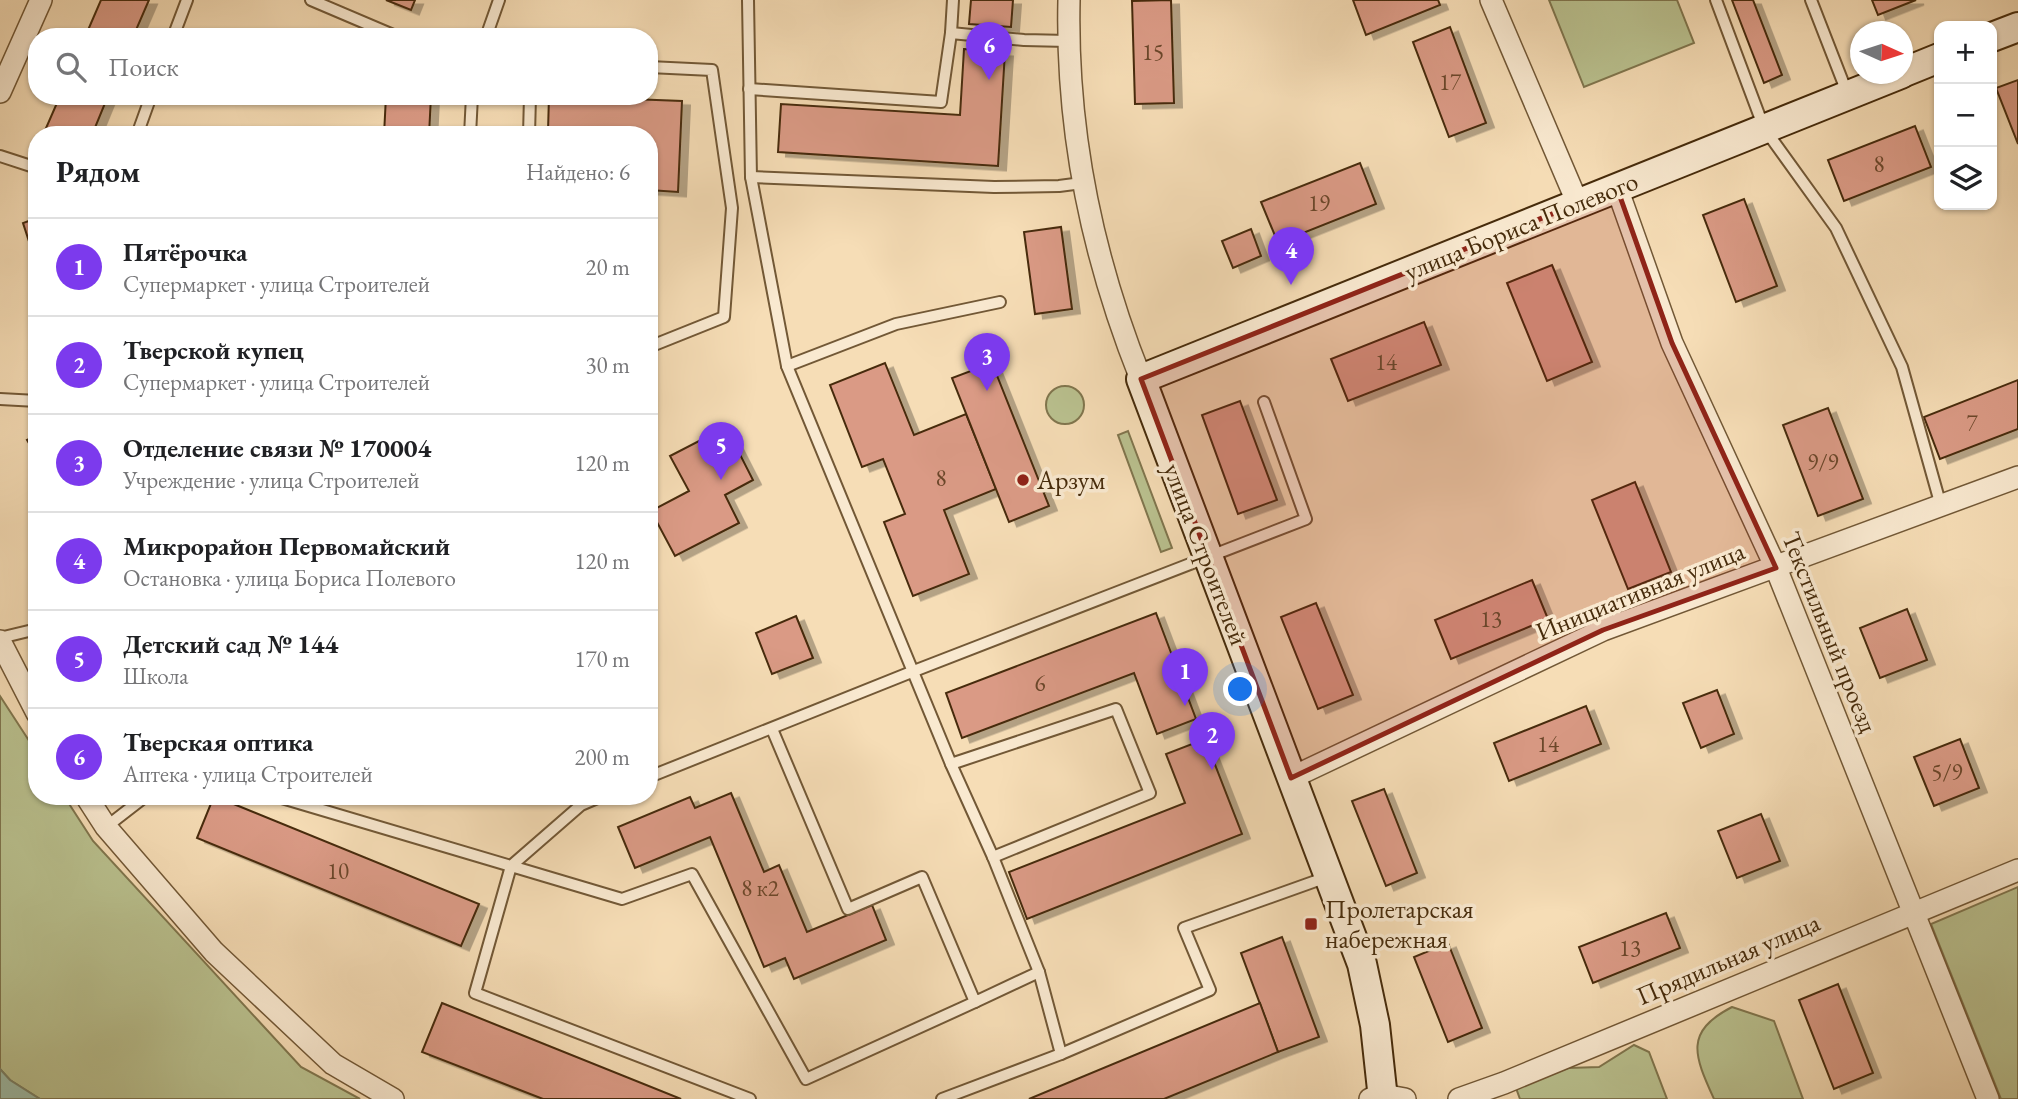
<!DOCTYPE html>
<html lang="ru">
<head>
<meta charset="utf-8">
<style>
  body { margin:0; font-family:"EB Garamond",serif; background:#f2f2f2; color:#202124 }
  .controls { position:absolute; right:21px; top:21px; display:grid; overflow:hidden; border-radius:14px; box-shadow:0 2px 5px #0004 }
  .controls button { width:63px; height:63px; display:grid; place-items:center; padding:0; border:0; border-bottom:2px solid #e0e0e0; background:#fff; color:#202124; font:35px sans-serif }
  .compass { position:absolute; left:1850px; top:21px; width:63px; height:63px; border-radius:50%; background:#fff; box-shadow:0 2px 5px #0004; rotate:93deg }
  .you { position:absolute; left:1241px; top:690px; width:24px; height:24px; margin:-18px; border:5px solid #fff; border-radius:50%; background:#1a73e8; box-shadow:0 0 0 10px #1a73e833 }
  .badge { display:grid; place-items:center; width:46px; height:46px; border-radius:50%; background:#7c3aed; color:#fff; font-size:23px; font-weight:700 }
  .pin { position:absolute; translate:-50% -58px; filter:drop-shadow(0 2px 4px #0008) }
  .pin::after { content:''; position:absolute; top:37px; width:24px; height:21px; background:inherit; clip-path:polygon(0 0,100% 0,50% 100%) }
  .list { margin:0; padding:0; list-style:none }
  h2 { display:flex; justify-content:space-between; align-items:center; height:91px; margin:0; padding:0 28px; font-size:30px }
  h2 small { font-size:23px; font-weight:400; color:#757577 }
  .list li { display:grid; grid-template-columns:46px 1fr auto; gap:21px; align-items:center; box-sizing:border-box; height:98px; padding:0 28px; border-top:2px solid #e0e0e0 }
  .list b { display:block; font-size:26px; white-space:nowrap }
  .list p { margin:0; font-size:23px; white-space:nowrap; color:#757577 }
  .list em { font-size:23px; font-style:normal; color:#757577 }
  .icon { flex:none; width:38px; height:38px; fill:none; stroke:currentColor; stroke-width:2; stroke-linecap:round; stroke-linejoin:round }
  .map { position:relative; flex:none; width:2018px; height:1099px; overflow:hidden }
  .search { position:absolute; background:#fff; box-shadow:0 2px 5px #0004; left:28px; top:28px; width:630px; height:77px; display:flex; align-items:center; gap:18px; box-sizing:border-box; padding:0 24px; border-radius:28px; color:#757577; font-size:26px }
  .panel { position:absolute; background:#fff; box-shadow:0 2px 5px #0004; left:28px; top:126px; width:630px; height:679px; border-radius:28px }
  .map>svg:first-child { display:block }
  .green { fill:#bac290; stroke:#80764e; stroke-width:2 }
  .water { fill:#9ebda8; stroke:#7b8369; stroke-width:2 }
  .building { fill:#da9a85; stroke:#462b0b; stroke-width:2; filter:url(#shadow) }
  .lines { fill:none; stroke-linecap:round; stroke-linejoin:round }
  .lane-casing { stroke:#725836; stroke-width:14 }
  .street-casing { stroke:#725836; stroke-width:24 }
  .secondary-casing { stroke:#462b0b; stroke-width:32 }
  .lane { stroke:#f9e9d0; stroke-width:10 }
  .street { stroke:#f9e9d0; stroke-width:21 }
  .secondary { stroke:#f9e9d0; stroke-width:28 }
  .marked { fill:#8f2418; fill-opacity:0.2; stroke:#8f2418; stroke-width:5; stroke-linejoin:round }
  .poi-dot { fill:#8f2418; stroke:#f9e9d0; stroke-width:2.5 }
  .labels { text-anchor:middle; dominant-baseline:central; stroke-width:7; stroke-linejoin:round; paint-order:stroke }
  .number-label { font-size:23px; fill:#6b472a }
  .street-label { font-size:26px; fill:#462b0b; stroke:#f9e9d0 }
  .poi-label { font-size:26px; fill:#462b0b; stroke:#f9e9d0; text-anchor:start }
</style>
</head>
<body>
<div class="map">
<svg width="2018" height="1099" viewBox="0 0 2018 1099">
  <defs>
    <filter id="shadow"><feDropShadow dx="8" dy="4.5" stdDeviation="0" flood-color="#0004"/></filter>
  </defs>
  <rect width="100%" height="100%" fill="#f6ddb6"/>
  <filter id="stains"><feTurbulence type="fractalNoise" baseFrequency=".00286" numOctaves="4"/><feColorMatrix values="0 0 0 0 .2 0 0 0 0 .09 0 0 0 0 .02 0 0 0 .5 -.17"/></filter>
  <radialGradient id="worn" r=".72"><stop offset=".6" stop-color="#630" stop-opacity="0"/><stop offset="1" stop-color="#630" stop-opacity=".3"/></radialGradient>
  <g class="green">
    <polygon points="1549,0 1677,0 1694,43 1584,87"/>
    <circle cx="1065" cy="405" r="19"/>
    <polygon points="1128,431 1172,548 1161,552 1118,435"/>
    <polygon points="0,696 37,753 37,796 64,796 93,841 301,1067 360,1099 40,1099 10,1080 0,1069"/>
    <polygon points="2018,887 2018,1099 2001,1099 1931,924"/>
    <path d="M1732,1007L1774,1021L1803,1099H1714C1694,1055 1684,1032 1732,1007Z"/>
    <polygon points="1634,1045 1649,1052 1667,1099 1520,1099 1516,1088 1568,1068 1599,1067"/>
  </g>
  <polygon class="water" points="0,1069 10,1080 40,1099 0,1099"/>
  <g class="building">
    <polygon points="101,0 149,0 133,37 85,37"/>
    <polygon points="386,0 415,0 411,10"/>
    <polygon points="971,0 1013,0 1011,27 969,24"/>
    <polygon points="1171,0 1174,103 1135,104 1132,1"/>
    <polygon points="1353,0 1438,0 1440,5 1366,35"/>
    <polygon points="1732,0 1753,0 1782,75 1764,83"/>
    <polygon points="1872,0 1916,0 1878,15"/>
    <polygon points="1450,27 1486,123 1449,137 1413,42"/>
    <polygon points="964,49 1005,52 998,166 778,152 781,104 960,115"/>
    <polygon points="2018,80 2018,144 1996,88"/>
    <polygon points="60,96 108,96 92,135 43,135"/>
    <polygon points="386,96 431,96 429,135 384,135"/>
    <polygon points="549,96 631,96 631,99 682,101 678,192 649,190 649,135 548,131"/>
    <polygon points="1915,126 1931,167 1844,201 1828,160"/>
    <polygon points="1360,163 1376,204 1278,243 1261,202"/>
    <polygon points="1744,199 1777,286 1736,302 1703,215"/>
    <polygon points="37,218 37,266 23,223"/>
    <polygon points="1061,227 1072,309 1035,314 1024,232"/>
    <polygon points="1251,229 1261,256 1233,268 1222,241"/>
    <polygon points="1552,265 1592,362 1547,381 1507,283"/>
    <polygon points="1424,322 1441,365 1348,401 1331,359"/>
    <polygon points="885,363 914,435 966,414 996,489 944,510 969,574 913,596 884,522 905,514 883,459 862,467 830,385"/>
    <polygon points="992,363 1049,506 1009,522 952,378"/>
    <polygon points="2018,380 2018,429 1940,459 1924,417"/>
    <polygon points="1240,401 1277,500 1238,514 1202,415"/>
    <polygon points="1828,408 1863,499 1818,516 1783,425"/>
    <polygon points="726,427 753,480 725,495 739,523 675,556 651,511 689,491 670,456"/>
    <polygon points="37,435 37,457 27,440"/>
    <polygon points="1635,482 1671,572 1628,589 1592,500"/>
    <polygon points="1532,580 1548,619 1451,659 1435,620"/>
    <polygon points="1316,603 1353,695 1318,709 1281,617"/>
    <polygon points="1907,609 1927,660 1880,678 1860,628"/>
    <polygon points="1156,613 1196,719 1157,734 1134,673 962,738 946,693"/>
    <polygon points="796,616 813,658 772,674 756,633"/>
    <polygon points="1717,690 1734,734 1701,748 1683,703"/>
    <polygon points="1586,706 1601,744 1509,781 1494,743"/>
    <polygon points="1205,739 1242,834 1027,919 1009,872 1185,803 1166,754"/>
    <polygon points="1960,739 1979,788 1934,806 1914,757"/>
    <polygon points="1384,789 1417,873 1386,886 1352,801"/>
    <polygon points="731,793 764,872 779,865 807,932 872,905 886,940 794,979 785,958 764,967 710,837 635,868 618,827 690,797 695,808"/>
    <polygon points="214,796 479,904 461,946 197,838"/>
    <polygon points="1761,814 1780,861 1737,878 1718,831"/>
    <polygon points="1666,913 1680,948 1593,983 1579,947"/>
    <polygon points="1282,937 1319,1037 1278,1052 1241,953"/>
    <polygon points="1448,943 1482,1028 1448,1042 1414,957"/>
    <polygon points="1838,984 1873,1073 1834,1089 1799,1000"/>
    <polygon points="442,1003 681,1099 543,1099 422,1052"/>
    <polygon points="1260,1003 1278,1052 1164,1099 1029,1099"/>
  </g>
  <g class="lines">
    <defs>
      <g id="lane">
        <polyline points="311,0 398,37"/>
        <polyline points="748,0 751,177 787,366 951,764 993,857 1039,972 1061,1054"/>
        <polyline points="1716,0 1764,128 1836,228 1902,367 1941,506"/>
        <polyline points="1811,0 1848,95"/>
        <polyline points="951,33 953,0"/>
        <polyline points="173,37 187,0"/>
        <polyline points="486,37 499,0"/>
        <polyline points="649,67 712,70 732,208 724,317 649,347"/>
        <polyline points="749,89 941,102 951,33 1024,40 1068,41"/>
        <polyline points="137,135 151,96"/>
        <polyline points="470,135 472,96"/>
        <polyline points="529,135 530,96"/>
        <polyline points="0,156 37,168"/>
        <polyline points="751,177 994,187 1059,186 1082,183"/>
        <polyline points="787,366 896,324 1000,302"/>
        <polyline points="0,399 37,401"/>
        <polyline points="0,638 37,629"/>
        <polyline points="772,729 848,909 922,877 975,1002 1039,972"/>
        <polyline points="951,764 1116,709 1150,793 993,857"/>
        <polyline points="649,777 914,671 1306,519 1264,402"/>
        <polyline points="275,796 511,866 581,805 602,796"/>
        <polyline points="106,827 146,796"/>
        <polyline points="750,1099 475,993 511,866 622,899 692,874 806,1079 975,1002"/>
        <polyline points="942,1099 1061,1054 1210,990 1184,928 1327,877"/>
      </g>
      <g id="street">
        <path d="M1069,0C1066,132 1092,257 1141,379"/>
        <polyline points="1491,0 1578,204"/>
        <polyline points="0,92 41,0"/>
        <polyline points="1617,188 1672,343 1776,568 1988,1099"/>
        <polyline points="0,641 37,713"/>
        <polyline points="1291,778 1603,630 2018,477"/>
        <polyline points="86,796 106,827 214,952 333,1064 393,1099"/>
        <polyline points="1370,1099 1383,1095 1405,1099"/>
        <polyline points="1459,1099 1504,1083 2018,870"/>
      </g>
      <g id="secondary">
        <polyline points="1992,37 2018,27"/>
        <polyline points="1902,73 1939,58"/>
        <polyline points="1383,1099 1375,1025 1362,964 1141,379 1901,74"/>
      </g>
    </defs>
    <use href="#lane" class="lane-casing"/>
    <use href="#street" class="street-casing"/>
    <use href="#secondary" class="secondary-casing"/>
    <use href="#lane" class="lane"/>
    <use href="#street" class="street"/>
    <use href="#secondary" class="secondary"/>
  </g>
  <path class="marked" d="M1617,188L1672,343L1776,568L1603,630L1291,778L1141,379Z"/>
  <g class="poi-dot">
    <circle cx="1023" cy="480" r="7"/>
    <rect x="1304" y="917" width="14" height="14" rx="3.5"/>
  </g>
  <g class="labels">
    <g class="number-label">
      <text x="1153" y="52">15</text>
      <text x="1450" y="82">17</text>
      <text x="1879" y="164">8</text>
      <text x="1319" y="203">19</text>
      <text x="1386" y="362">14</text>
      <text x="1972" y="423">7</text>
      <text x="1823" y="462">9/9</text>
      <text x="941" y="478">8</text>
      <text x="1491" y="619">13</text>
      <text x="1040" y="683">6</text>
      <text x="1548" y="744">14</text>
      <text x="1947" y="772">5/9</text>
      <text x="338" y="871">10</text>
      <text x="760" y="888">8 к2</text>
      <text x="1630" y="948">13</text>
    </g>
    <g class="street-label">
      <text transform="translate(1521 226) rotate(-22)">улица Бориса Полевого</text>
      <text transform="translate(1206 554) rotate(69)">улица Строителей</text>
      <text transform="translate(1640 591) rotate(-22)">Инициативная улица</text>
      <text transform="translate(1830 632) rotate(68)">Текстильный проезд</text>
      <text transform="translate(1728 959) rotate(-23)">Прядильная улица</text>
    </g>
    <g class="poi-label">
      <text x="1037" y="480">Арзум</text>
      <text x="1325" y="909">Пролетарская<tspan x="1325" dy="30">набережная</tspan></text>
    </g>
  </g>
  <rect width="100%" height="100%" filter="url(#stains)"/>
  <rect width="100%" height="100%" fill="url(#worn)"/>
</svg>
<div class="controls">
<button>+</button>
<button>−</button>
<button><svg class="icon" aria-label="layers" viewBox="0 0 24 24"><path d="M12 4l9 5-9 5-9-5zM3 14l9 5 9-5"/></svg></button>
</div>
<svg class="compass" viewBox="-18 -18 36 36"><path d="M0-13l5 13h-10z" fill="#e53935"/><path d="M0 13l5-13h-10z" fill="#757577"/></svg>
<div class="you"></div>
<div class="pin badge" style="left:1185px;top:706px">1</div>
<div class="pin badge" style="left:1212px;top:770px">2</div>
<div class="pin badge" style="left:987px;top:391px">3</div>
<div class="pin badge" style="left:1291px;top:285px">4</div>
<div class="pin badge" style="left:721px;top:480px">5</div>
<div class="pin badge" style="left:989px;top:80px">6</div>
<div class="search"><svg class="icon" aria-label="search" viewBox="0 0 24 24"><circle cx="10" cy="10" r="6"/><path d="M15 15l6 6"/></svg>Поиск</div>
<section class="panel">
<h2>Рядом<small>Найдено: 6</small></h2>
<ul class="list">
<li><span class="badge">1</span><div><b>Пятёрочка</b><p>Супермаркет · улица Строителей</p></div><em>20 m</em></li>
<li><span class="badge">2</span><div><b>Тверской купец</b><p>Супермаркет · улица Строителей</p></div><em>30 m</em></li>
<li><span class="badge">3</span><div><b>Отделение связи № 170004</b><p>Учреждение · улица Строителей</p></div><em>120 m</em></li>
<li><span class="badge">4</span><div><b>Микрорайон Первомайский</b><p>Остановка · улица Бориса Полевого</p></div><em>120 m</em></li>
<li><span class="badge">5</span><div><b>Детский сад № 144</b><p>Школа</p></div><em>170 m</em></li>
<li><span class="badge">6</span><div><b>Тверская оптика</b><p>Аптека · улица Строителей</p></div><em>200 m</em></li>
</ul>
</section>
</div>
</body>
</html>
